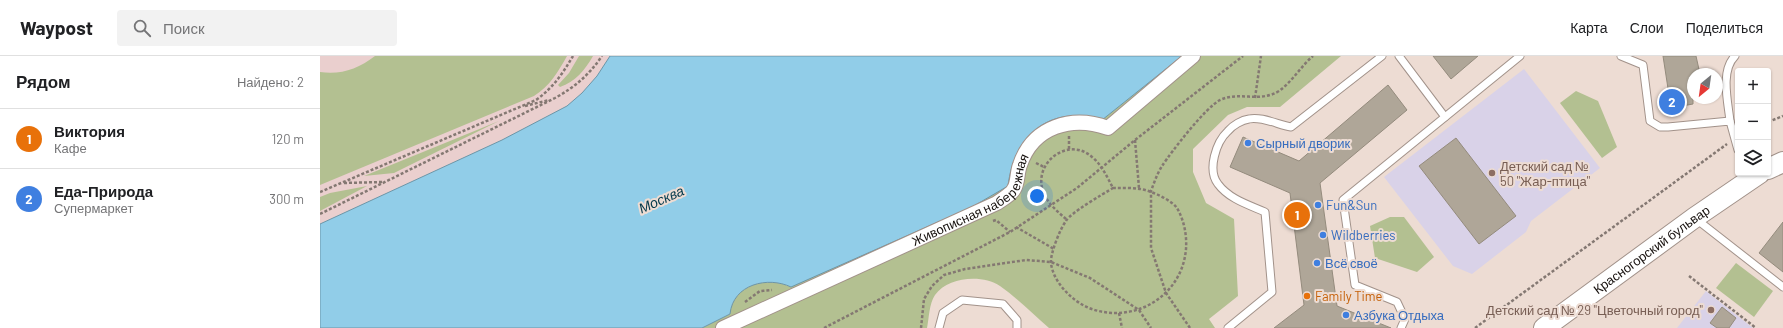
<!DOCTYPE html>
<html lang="ru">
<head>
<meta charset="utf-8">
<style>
  body { margin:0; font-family:Barlow,sans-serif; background:#f2f2f2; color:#202124 }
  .controls { position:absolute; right:12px; top:12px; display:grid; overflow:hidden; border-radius:4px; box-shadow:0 1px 3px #0004 }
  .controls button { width:36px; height:36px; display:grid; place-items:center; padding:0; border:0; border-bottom:1px solid #e0e0e0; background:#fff; color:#202124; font:20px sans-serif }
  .compass { position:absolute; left:1367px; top:12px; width:36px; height:36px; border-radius:50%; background:#fff; box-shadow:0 1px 3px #0004; rotate:209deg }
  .you { position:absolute; left:717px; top:140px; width:14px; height:14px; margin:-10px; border:3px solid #fff; border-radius:50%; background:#1a73e8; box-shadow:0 0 0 6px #1a73e833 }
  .badge { display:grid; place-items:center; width:26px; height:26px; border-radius:50%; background:#7c3aed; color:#fff; font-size:13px; font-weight:700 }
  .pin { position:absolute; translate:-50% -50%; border:2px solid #fff; box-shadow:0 1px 4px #0006 }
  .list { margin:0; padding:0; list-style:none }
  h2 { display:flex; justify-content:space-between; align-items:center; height:52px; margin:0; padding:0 16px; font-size:17px }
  h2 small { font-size:13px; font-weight:400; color:#757577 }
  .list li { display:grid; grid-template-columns:26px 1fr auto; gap:12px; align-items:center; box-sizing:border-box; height:60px; padding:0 16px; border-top:1px solid #e0e0e0 }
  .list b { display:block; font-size:15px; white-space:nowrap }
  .list p { margin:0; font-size:13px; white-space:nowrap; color:#757577 }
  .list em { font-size:13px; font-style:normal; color:#757577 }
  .icon { flex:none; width:22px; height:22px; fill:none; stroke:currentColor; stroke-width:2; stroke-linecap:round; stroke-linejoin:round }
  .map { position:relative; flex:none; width:1463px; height:272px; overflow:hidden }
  header { display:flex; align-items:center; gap:24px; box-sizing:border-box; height:56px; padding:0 20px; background:#fff; border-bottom:1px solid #e0e0e0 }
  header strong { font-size:19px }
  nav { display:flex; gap:22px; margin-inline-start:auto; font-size:14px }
  .search { width:280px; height:36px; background:#f2f2f2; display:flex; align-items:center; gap:10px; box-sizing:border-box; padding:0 14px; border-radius:4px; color:#757577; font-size:15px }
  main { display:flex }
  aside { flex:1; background:#fff }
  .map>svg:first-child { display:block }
  .commercial { fill:#eacfce }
  .education { fill:#d9d2e8 }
  .green { fill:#b3c091 }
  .water { fill:#91cde8; stroke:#6c95a7 }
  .building { fill:#afa698; stroke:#948b7d }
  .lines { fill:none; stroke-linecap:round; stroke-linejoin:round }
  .lane-casing { stroke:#a2928a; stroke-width:9 }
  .street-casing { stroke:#a2928a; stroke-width:16 }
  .secondary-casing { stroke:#a2928a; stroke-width:22 }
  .path { stroke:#847872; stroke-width:2.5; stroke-dasharray:3 2; stroke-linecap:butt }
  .lane { stroke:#fff; stroke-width:7 }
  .street { stroke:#fff; stroke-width:14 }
  .secondary { stroke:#fff; stroke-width:20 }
  .shop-dot { fill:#3f7fe0; stroke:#eddcd3; stroke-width:1.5 }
  .education-dot { fill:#8d6e63; stroke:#eddcd3; stroke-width:1.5 }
  .food-dot { fill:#e8710a; stroke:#eddcd3; stroke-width:1.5 }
  .labels { text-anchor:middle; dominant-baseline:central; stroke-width:4; stroke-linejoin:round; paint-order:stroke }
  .shop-label { font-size:13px; fill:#366cbe; stroke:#eddcd3; text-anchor:start }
  .education-label { font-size:13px; fill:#785e54; stroke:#eddcd3; text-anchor:start }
  .street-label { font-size:13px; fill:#17110e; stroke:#eddcd3 }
  .food-label { font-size:13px; fill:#c56008; stroke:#eddcd3; text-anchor:start }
  .water-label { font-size:14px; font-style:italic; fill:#02384b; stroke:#eddcd3 }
</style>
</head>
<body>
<header>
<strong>Waypost</strong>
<div class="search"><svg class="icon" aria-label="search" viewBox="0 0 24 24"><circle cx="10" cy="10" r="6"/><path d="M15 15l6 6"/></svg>Поиск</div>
<nav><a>Карта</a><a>Слои</a><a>Поделиться</a></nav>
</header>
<main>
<aside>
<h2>Рядом<small>Найдено: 2</small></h2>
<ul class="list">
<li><span class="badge" style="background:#e8710a">1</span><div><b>Виктория</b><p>Кафе</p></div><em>120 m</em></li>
<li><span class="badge" style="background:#3f7fe0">2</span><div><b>Еда-Природа</b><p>Супермаркет</p></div><em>300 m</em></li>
</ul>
</aside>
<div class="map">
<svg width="1463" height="272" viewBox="0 0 1463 272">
  <rect width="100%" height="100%" fill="#eddcd3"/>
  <polygon class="commercial" points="0,0 290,0 277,20 262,37 247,50 182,84 0,168"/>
  <g class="education">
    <polygon points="1204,13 1280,112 1211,165 1206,176 1152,218 1133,210 1064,121"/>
    <polygon points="1386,235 1433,272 1357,272"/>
  </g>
  <g class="green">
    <path d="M55,0H247C238,16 230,30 214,40L0,129V16C21,19 38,13 55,0Z"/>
    <path d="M259,0H273C265,14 255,26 240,31L238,29L249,17Z"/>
    <path d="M862,0H1021L960,51H927L908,59L873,93V116L886,147L914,163L918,240L889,263L895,272H729C713,258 697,242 680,230C662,218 628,221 615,239C609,248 609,262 607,272H382L410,258C413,228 448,220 471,231L687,130C694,78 730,49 782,64Z"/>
    <polygon points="1256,35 1278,45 1297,91 1282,102 1240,47"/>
    <polygon points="179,65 74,117 44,120"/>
    <polygon points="47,130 0,155 0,141 10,137"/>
    <polygon points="1070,161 1084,161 1114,201 1097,216 1055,202 1050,170"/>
    <polygon points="1416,207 1453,235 1434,261 1396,232"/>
  </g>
  <path class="water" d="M290,0H862L782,64C730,48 694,79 688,130L652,151L471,231C448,220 413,228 410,258L382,272H0V168L182,84L247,50L262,37L277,20Z"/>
  <g class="building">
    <polygon points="1113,0 1158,0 1131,23"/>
    <polygon points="1343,0 1376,0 1380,18 1373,18 1373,48 1351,52"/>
    <polygon points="1068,29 1087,54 1000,127 1017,250 1071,272 954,272 984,249 970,137 910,111 923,81 979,105"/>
    <polygon points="1136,82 1196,160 1159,188 1099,110"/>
    <polygon points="1463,166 1463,216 1439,197"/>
    <polygon points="1402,251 1416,262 1409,272 1397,272 1390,267"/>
  </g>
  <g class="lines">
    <defs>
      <g id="lane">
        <polyline points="1079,0 1125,61"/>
        <polyline points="1301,0 1323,9 1330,65 1340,71 1348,71 1410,65 1418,94"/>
        <path d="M1410,65C1408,46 1400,15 1415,0"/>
        <polyline points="1376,163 1463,231"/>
        <polyline points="619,272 623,257 642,244 683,248 697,264 697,272"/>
        <path d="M908,272L952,236L945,156C929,149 909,143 898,128C887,114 896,86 908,75C913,69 922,64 929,63C941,60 959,69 971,71L1062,0"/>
        <polyline points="1081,272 1085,263 1077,246 1035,229 1023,144 1200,0"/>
      </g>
      <g id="street">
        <path id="s1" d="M403,272L677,147C682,143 691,139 694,133C698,127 697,116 700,109C713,70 752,59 788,72L873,0"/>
      </g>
      <g id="secondary">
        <polyline points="1448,113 1463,106"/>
        <path id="s2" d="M1224,272L1374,162L1440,117"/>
      </g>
    </defs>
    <use href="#lane" class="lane-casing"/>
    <use href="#street" class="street-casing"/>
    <use href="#secondary" class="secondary-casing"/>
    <g class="path">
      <polyline points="935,42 941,0"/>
      <polyline points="205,50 229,44"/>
      <polyline points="1448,66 1463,60"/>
      <polyline points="749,80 749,93"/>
      <polyline points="815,84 819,132"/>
      <polyline points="716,107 724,111"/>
      <polyline points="24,127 63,126"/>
      <path d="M793,132C805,132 819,131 831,136C839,139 852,145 857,152C864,164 867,179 866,193C862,241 813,269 769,252C752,245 733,226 731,207C730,198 740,173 746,165C750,157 783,138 793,132Z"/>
      <path d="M0,136L216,44C233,32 243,17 253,0"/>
      <path d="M0,158L235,42C255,31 269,19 282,0"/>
      <path d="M746,163C737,155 727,147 723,135C713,106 749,80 772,101C782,109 787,121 793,132"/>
      <polyline points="673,165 676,164 690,176"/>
      <polyline points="696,171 734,193"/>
      <polyline points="1369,220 1436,272"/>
      <polyline points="425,246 440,235 452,234"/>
      <polyline points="799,257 802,272"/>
      <polyline points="504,272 690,176 731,149 757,132 815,84 923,0"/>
      <polyline points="601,272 604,243 612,230 624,219 645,213 706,204 731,206 770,222 819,254 831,272"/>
      <path d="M870,272L846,237L831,192V135C834,127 837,118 842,110C852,95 885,52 900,44C919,35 940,47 959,35C972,26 981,10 993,0"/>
      <polyline points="1155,272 1407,88"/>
    </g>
    <use href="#lane" class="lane"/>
    <use href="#street" class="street"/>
    <use href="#secondary" class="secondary"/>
  </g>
  <g class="shop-dot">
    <circle cx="928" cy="87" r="4"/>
    <circle cx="998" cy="149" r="4"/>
    <circle cx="1003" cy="179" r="4"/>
    <circle cx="997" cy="207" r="4"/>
    <circle cx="1026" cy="259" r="4"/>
  </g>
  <g class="education-dot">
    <circle cx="1172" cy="117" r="4"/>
    <circle cx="1391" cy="254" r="4"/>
  </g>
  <circle class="food-dot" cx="987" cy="240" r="4"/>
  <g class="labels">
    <g class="shop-label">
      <text x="936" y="87">Сырный дворик</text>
      <text x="1006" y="149">Fun&amp;Sun</text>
      <text x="1011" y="179">Wildberries</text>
      <text x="1005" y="207">Всё своё</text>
      <text x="1034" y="259">Азбука Отдыха</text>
    </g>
    <g class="education-label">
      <text x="1180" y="110">Детский сад №<tspan x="1180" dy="15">50 "Жар-птица"</tspan></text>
      <text x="1383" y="254" text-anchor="end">Детский сад № 29 "Цветочный город"</text>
    </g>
    <g class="street-label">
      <text stroke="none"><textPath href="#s1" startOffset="284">Живописная набережная</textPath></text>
      <text stroke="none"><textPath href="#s2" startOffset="133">Красногорский бульвар</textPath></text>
    </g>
    <g class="food-label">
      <text x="995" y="240">Family Time</text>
    </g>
    <g class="water-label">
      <text transform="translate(341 143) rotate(-24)">Москва</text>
    </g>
  </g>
</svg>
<div class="controls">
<button>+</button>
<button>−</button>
<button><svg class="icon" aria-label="layers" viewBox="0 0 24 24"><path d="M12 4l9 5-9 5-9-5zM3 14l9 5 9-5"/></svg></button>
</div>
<svg class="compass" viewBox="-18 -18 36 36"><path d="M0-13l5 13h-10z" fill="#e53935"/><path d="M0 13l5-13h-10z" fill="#757577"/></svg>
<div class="you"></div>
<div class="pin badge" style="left:977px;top:159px;background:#e8710a">1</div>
<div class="pin badge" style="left:1352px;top:46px;background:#3f7fe0">2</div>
</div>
</main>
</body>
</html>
